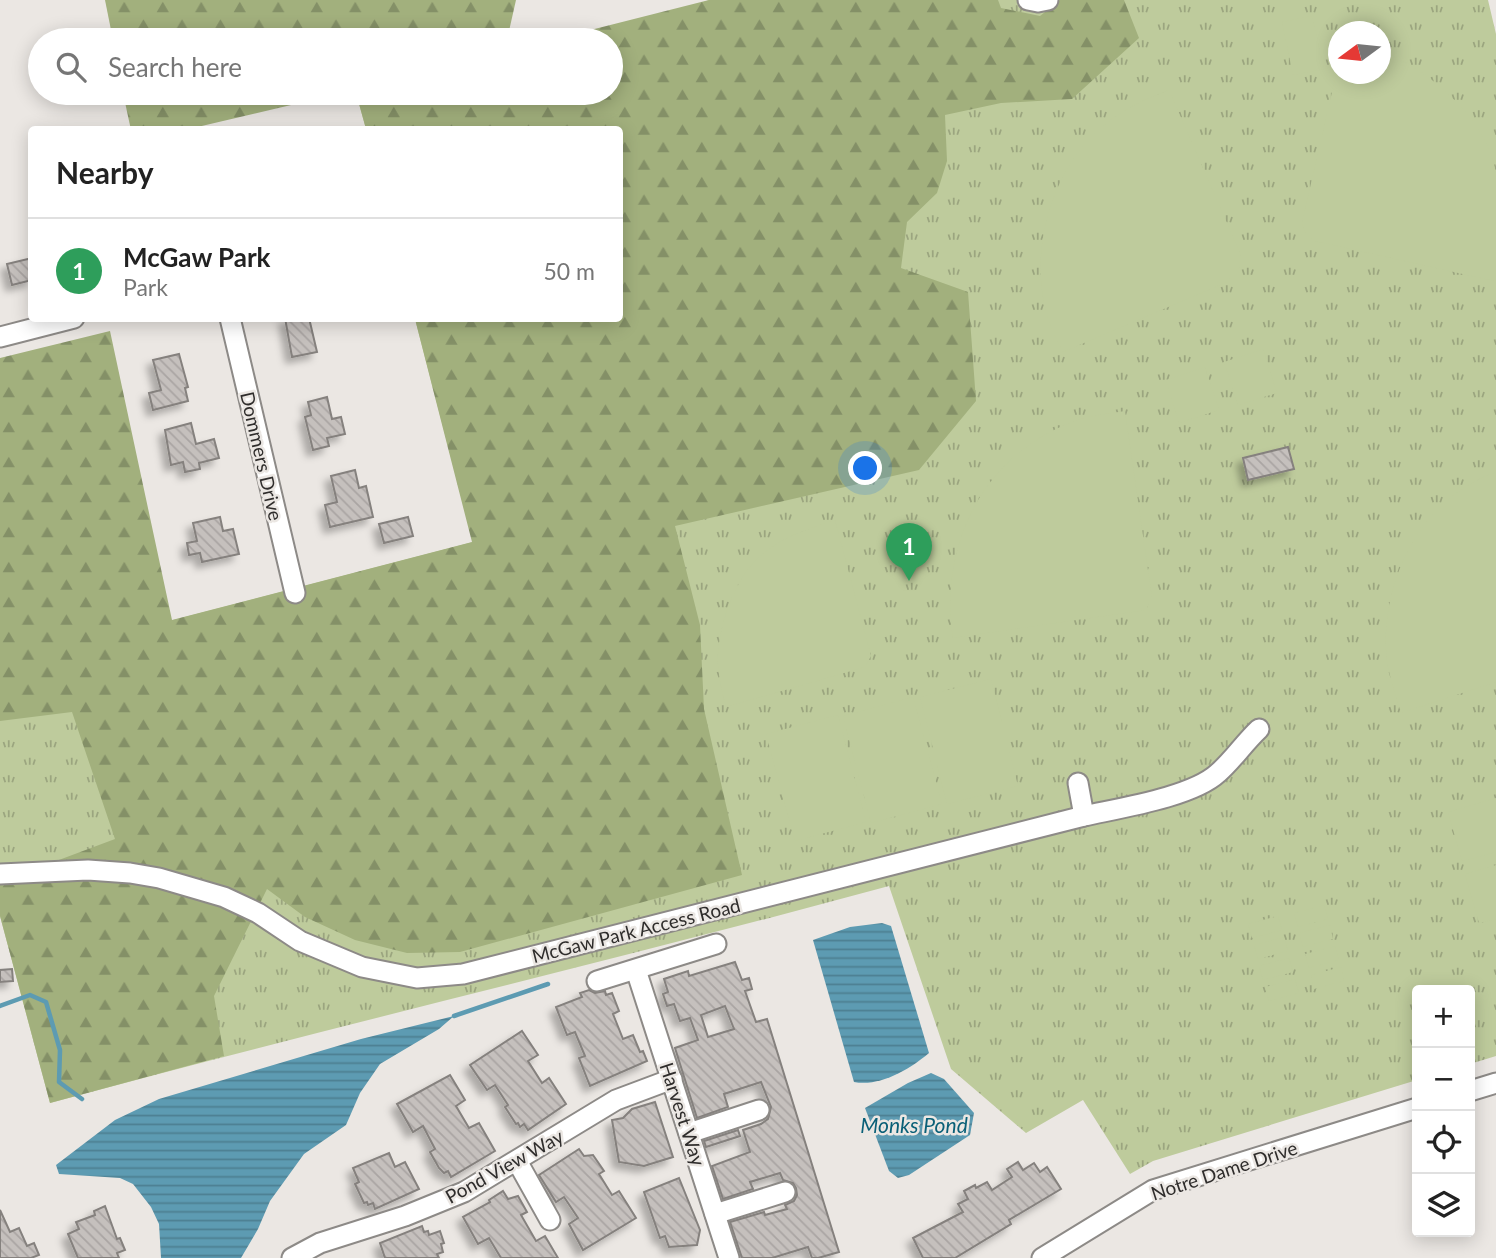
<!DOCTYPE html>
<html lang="en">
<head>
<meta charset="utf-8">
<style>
  body { margin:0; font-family:Lato,sans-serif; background:#f2f2f2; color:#222 }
  .controls { position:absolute; right:21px; bottom:21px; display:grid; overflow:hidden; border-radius:7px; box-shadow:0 4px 18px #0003 }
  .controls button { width:63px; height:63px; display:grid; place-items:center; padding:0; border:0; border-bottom:2px solid #e0e0e0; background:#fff; color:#222; font:35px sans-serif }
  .compass { position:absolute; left:1328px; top:21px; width:63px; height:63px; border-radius:50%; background:#fff; box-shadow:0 4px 18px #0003; rotate:255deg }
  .you { position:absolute; left:866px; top:469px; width:24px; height:24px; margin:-18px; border:5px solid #fff; border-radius:50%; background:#1a73e8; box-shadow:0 0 0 10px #1a73e833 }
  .badge { display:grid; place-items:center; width:46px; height:46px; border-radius:50%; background:#0f766e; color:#fff; font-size:23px; font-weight:700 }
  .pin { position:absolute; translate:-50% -58px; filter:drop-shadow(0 2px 4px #0008) }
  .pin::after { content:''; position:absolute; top:37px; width:24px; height:21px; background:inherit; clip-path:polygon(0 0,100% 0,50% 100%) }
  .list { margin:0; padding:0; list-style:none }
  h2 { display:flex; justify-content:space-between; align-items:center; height:91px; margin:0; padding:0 28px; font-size:30px }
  h2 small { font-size:23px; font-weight:400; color:#767676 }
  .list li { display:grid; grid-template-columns:46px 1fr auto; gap:21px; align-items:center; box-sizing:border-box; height:105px; padding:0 28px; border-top:2px solid #e0e0e0 }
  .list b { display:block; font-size:26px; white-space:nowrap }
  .list p { margin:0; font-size:23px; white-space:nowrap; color:#767676 }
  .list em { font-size:23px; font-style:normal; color:#767676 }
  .icon { flex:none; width:38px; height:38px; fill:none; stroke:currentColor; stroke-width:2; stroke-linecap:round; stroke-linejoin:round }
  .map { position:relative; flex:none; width:1496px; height:1258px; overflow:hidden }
  .search { position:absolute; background:#fff; box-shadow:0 4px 18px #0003; left:28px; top:28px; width:595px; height:77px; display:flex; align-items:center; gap:18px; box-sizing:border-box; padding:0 24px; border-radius:38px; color:#767676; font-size:26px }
  .panel { position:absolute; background:#fff; box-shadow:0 4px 18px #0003; left:28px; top:126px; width:595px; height:196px; border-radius:7px }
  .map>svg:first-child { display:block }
  .grass { fill:url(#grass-tufts); fill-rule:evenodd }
  .forest { fill:url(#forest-firs) }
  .garden { fill:#becb9c }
  .water { fill:url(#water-rules) }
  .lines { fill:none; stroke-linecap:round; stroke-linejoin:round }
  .stream { stroke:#5d9bb2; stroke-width:4.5 }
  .building { fill:url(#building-back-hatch); stroke:#85817e; stroke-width:2; fill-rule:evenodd; filter:url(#shadow) }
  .minor-casing { stroke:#8d8a87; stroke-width:23 }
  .minor { stroke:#fff; stroke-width:19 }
  .labels { text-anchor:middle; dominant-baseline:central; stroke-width:5; stroke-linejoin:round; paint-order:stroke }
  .street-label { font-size:19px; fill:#2f2d2c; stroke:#ebe7e3 }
  .water-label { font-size:21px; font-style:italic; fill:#095f77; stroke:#ebe7e3 }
</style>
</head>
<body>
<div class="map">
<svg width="1496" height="1258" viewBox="0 0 1496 1258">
  <defs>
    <pattern id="grass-tufts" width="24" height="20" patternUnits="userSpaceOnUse" patternTransform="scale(1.75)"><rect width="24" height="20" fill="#becb9c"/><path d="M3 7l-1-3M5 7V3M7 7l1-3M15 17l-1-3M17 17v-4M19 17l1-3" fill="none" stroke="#9ba57f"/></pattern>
    <pattern id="forest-firs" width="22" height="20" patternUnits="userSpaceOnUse" patternTransform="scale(1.75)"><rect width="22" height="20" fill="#a2b07d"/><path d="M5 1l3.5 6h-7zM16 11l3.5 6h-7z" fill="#849067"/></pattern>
    <pattern id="water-rules" width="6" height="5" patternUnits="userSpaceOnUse" patternTransform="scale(1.75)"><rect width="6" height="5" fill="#5d9bb2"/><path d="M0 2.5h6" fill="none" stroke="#4d7f91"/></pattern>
    <pattern id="building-back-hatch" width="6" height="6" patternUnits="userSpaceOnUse" patternTransform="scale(1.75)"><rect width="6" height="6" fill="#c5c0bd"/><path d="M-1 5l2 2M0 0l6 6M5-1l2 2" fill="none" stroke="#aaa5a3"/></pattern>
    <filter id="shadow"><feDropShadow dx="-6" dy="6" stdDeviation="3.5" flood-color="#0004"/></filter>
  </defs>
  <rect width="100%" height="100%" fill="#ebe7e3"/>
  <path class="grass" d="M709,0H1488L1496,34V1056L1470,1064V990H1417V1080L1153,1161L1130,1174L1083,1100L1026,1133L951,1069L889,886C610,962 329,1027 50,1103L0,916V665L473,542L415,319L620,318V130L366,129L356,93H611V40ZM1338,32H1380V74H1338Z"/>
  <g class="forest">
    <polygon points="105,0 516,0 507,40 113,40"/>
    <polygon points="709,0 998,0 1001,8 1040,16 1060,0 1124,0 1139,38 1072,99 1001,103 945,115 947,161 937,193 907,222 901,268 968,292 976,401 919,470 675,526 700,625 704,709 742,875 460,952 407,953 355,940 305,917 267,889 214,996 224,1056 50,1103 0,916 0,882 115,839 72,712 0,721 0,358 110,331 172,620 472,542 415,319 620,318 620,130 366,129 356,93 611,93 611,40 551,40"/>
    <polygon points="123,93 342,93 189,129 131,130"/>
  </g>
  <g class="garden">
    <polygon points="1312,16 1324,69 1293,75 1282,22"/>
    <path d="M1381,51C1428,68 1489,121 1496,173C1496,183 1496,195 1496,206C1496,229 1496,253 1496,277L1494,281L1315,241C1305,235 1301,228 1303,218L1338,66V74H1380Z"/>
    <path d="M1169,90L1241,255L1239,268L1227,282L1063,352C1056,338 1048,323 1045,307C1031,249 1051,175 1095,133C1116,113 1141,100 1169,90Z"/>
    <polygon points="1263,349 1277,393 1238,405 1224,362"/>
    <polygon points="1205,367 1219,410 1179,423 1166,380"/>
    <path d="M1125,411L1152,598L1146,610L953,638C939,545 982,457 1072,422C1089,415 1108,414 1125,411Z"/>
    <path d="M1496,472V682L1401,713C1395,692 1387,672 1386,650C1383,575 1423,498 1496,472Z"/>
    <path d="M835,520L871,656L865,667L726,707C722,693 719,679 718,665C716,632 734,579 759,557C781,537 808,529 835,520Z"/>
    <polygon points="991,679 1018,786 947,804 920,697"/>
    <polygon points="913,697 942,804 871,823 843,716"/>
    <polygon points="838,715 866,822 795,841 766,734"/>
    <polygon points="1496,798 1496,852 1462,861 1448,812"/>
    <polygon points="1496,865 1496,919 1479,923 1465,874"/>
    <polygon points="1324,905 1328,919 1298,927 1294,913"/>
    <polygon points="1278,916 1282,930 1252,938 1248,924"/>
    <polygon points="1330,925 1333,939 1303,947 1299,933"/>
    <polygon points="1284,937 1288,951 1258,959 1254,945"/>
    <polygon points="1335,946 1339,960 1309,968 1305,954"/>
    <polygon points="1289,958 1293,972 1263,980 1259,966"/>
    <polygon points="1341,967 1344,981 1314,989 1311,975"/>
    <polygon points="1295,979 1299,993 1269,1001 1265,987"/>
  </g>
  <g class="water">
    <path d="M882,923L891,926L929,1053C910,1069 880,1087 854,1082L813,940L850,927Z"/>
    <polygon points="454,1016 439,1029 380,1064 360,1093 346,1125 304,1154 270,1201 258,1229 241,1258 161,1258 159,1224 151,1207 133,1184 120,1178 59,1174 56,1165 115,1120 159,1099 361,1039"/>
    <polygon points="931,1073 944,1079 974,1113 970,1135 909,1175 898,1178 889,1171 865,1108 908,1083"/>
  </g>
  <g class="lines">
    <g class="stream">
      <polyline points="0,1006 30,995 46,1002 60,1050 59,1082 82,1099"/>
      <polyline points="454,1016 548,984"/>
    </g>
  </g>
  <g class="building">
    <polygon points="32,258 32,280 12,285 7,264"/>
    <polygon points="285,318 309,318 317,352 292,357"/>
    <polygon points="179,354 188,387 185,388 188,401 153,410 149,393 161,390 153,360"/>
    <polygon points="327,397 332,419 341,417 345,434 327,438 329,446 313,450 305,417 311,415 308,402"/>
    <polygon points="191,423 196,444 214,439 219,458 199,463 200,469 185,472 183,462 171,465 165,430"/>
    <polygon points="1288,447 1294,469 1248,480 1243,458"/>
    <polygon points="355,470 359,488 366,486 373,517 330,527 325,505 337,502 331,476"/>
    <polygon points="220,517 223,531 233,529 239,554 202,562 200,553 189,555 187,543 197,541 193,523"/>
    <polygon points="408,517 413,536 384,543 379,524"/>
    <path d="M735,962L742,980L749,978L752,989L745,991L756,1022L767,1019L839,1252L818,1258H812L808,1247L772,1258H742L730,1222L764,1212L765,1215L787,1209L785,1205L794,1201L797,1195L796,1188L793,1183L783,1180L780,1173L750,1182L753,1189L723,1199L712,1166L750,1152L743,1130L761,1124L768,1119L771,1107L761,1082L724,1094L728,1107L697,1118L675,1048L698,1040L690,1018L680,1021L674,1004L667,1006L663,994L668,992L664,979L688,971L689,976ZM725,1006L734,1029L708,1037L701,1015Z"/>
    <polygon points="12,969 13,981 0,982 0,970"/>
    <polygon points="589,990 595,993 605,991 606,995 612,993 619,1011 613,1014 623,1039 633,1035 640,1052 643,1051 647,1061 590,1086 579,1058 585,1056 575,1032 567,1035 556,1007 582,997 580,993"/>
    <polygon points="522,1031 538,1055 528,1061 542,1083 549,1078 566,1104 528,1130 524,1124 520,1127 518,1123 516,1124 505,1107 508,1105 495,1085 487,1090 470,1065"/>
    <polygon points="450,1075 465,1100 456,1106 469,1128 479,1123 495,1151 451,1177 448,1171 444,1173 439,1168 430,1152 435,1149 423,1126 413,1132 397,1104"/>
    <polygon points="655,1102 673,1157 644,1166 619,1162 612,1120 623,1118 632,1109"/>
    <polygon points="738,1130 740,1136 706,1147 704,1141"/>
    <polygon points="579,1149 584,1156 593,1155 604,1171 599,1174 612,1195 619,1191 636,1218 583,1250 569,1224 578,1218 564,1197 556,1202 539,1175"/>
    <polygon points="389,1153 395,1167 405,1162 419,1189 375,1209 373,1203 368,1205 367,1202 364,1203 355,1184 359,1182 353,1168"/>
    <polygon points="1018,1162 1023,1170 1034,1163 1040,1172 1047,1167 1061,1189 1009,1220 1011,1224 955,1258 923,1258 913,1238 963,1212 958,1204 968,1199 964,1191 975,1185 976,1188 987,1182 992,1190 1012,1177 1007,1169"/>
    <polygon points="679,1178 700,1230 697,1245 669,1247 665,1236 660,1238 644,1192"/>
    <polygon points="503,1191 508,1199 518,1196 527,1212 521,1215 536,1241 545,1236 558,1258 501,1258 489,1238 478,1244 463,1217 490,1202 489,1200"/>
    <polygon points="105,1206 117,1239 120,1238 125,1250 117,1253 119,1258 78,1258 68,1234 79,1229 76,1222 95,1215 94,1211"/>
    <polygon points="0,1210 10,1232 19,1228 27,1246 34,1243 39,1255 31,1258 0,1258"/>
    <polygon points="422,1226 424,1232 428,1231 429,1235 440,1231 444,1243 441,1244 443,1252 437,1254 439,1258 385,1258 380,1243"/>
  </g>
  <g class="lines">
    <defs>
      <g id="minor">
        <polyline points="1028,0 1038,2 1048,0"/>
        <polyline points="230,318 295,593"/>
        <polyline points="0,337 74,318"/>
        <polyline points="1078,783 1084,816"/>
        <path d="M0,874L88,870L130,873L159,878L224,897L258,913L300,941L362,967L417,978L463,974L1084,816C1120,808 1192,797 1218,773C1233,760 1244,743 1259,729"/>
        <polyline points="636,970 729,1258"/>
        <polyline points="597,981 716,944"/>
        <polyline points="1470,1091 1496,1083"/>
        <polyline points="689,1133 759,1110"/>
        <polyline points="517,1161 550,1220"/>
        <polyline points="715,1214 785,1192"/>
        <polyline points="292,1258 320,1243 405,1216 464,1192 616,1100 672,1079"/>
        <polyline points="1042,1258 1153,1190 1417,1108"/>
      </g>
    </defs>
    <use href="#minor" class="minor-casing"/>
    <use href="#minor" class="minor"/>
  </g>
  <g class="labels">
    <g class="street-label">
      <text transform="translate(262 456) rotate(77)">Dommers Drive</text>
      <text transform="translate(636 930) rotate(-14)">McGaw Park Access Road</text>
      <text transform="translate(683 1114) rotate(72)">Harvest Way</text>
      <text transform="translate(504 1166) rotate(-29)">Pond View Way</text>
      <text transform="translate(1224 1170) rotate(-18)">Notre Dame Drive</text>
    </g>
    <g class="water-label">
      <text x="914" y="1124">Monks Pond</text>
    </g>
  </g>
</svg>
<div class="controls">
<button>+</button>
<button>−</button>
<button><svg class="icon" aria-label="locate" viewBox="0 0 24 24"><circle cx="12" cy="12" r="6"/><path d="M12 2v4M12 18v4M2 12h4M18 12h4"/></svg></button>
<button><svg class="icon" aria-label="layers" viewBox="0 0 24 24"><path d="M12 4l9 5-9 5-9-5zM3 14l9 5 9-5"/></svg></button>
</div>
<svg class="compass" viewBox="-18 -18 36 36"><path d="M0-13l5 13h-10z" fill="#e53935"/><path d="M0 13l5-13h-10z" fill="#767676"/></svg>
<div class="you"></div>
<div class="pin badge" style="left:909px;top:581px;background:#2e9e5b">1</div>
<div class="search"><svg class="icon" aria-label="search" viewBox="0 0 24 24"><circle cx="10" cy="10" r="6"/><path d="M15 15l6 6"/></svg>Search here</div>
<section class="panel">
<h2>Nearby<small></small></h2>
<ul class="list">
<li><span class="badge" style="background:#2e9e5b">1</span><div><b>McGaw Park</b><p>Park</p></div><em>50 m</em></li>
</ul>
</section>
</div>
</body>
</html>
